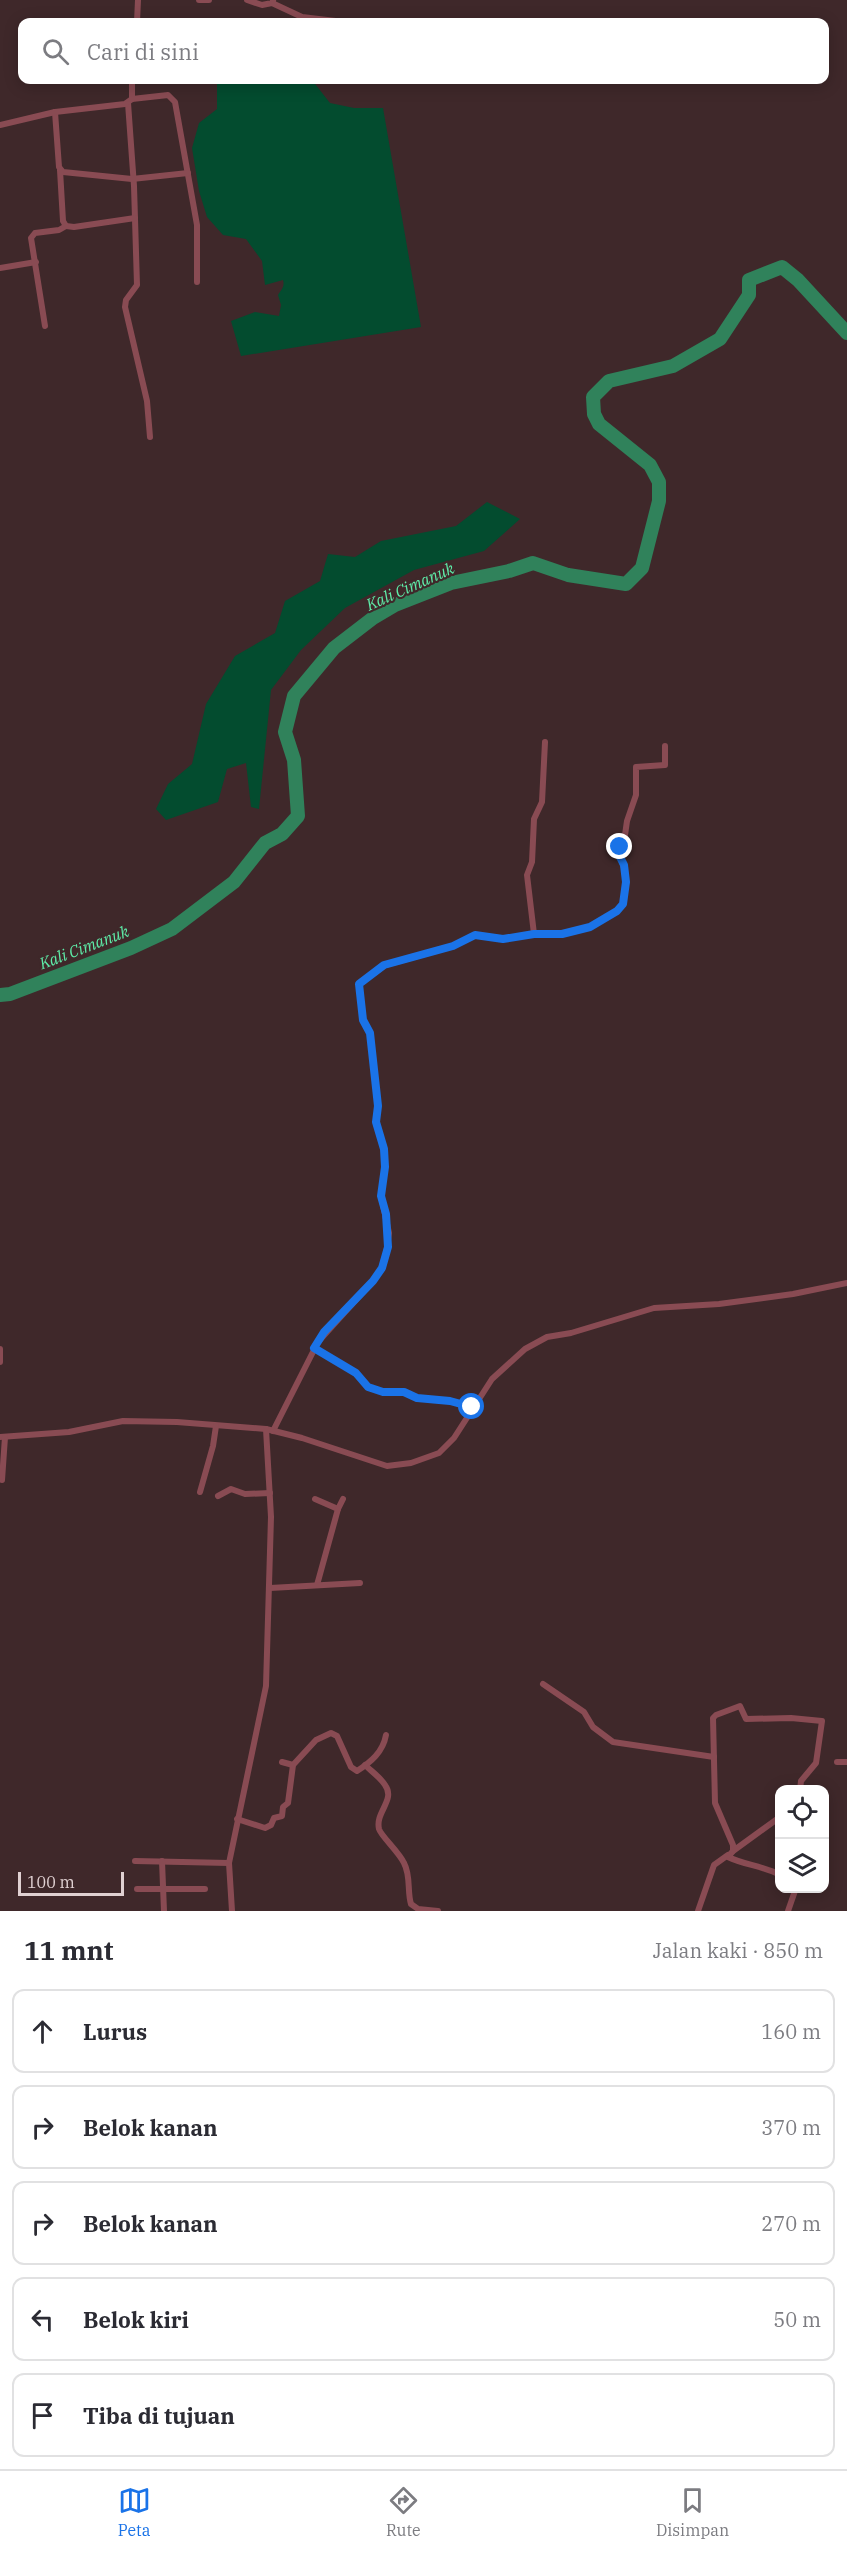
<!DOCTYPE html>
<html lang="id">
<head>
<meta charset="utf-8">
<style>
  body { margin:0; font-family:"IBM Plex Serif",serif; background:#f7f7f7; color:#2b2b33 }
  .controls { position:absolute; right:18px; bottom:18px; display:grid; overflow:hidden; border-radius:12px; box-shadow:0 3px 15px #0003 }
  .controls button { width:54px; height:54px; display:grid; place-items:center; padding:0; border:0; border-bottom:2px solid #e1e1e2; background:#fff; color:#2b2b33; font:30px sans-serif }
  .scale { position:absolute; left:18px; bottom:15px; width:106px; box-sizing:border-box; padding-left:6px; border:3px solid #e0d1d2; border-top:0; font-size:16px; line-height:21px; white-space:nowrap; color:#e0d1d2; -webkit-text-stroke:4px #3f282a; paint-order:stroke }
  .stop { position:absolute; width:18px; height:18px; margin:-14px; border:4px solid #1a73e8; border-radius:50%; background:#fff }
  .stop.end { background:#1a73e8; border-color:#fff; box-shadow:0 2px 6px #0008 }
  .list { margin:0; padding:0; list-style:none }
  h2 { display:flex; justify-content:space-between; align-items:center; height:78px; margin:0; padding:0 24px; font-size:26px }
  h2 small { font-size:20px; font-weight:400; color:#7c7c81 }
  .list li { display:grid; grid-template-columns:39px 1fr auto; gap:18px; align-items:center; box-sizing:border-box; height:84px; margin:0 12px 12px; padding:0 12px; border:2px solid #e1e1e2; border-radius:12px }
  .list b { display:block; font-size:22px; white-space:nowrap }
  .list em { font-size:20px; font-style:normal; color:#7c7c81 }
  .icon { flex:none; width:33px; height:33px; fill:none; stroke:currentColor; stroke-width:2; stroke-linecap:round; stroke-linejoin:round }
  .map { position:relative; flex:none; width:847px; height:1911px; overflow:hidden }
  .search { position:absolute; background:#fff; box-shadow:0 3px 15px #0003; left:18px; right:18px; top:18px; height:66px; display:flex; align-items:center; gap:15px; box-sizing:border-box; padding:0 21px; border-radius:12px; color:#7c7c81; font-size:22px }
  .sheet { height:558px; background:#fff }
  nav { display:flex; justify-content:space-around; align-items:center; box-sizing:border-box; height:84px; border-top:2px solid #e1e1e2; background:#fff; font-size:16px; color:#7c7c81 }
  nav a { display:grid; justify-items:center; gap:3px }
  nav .on { color:#1a73e8 }
  .map>svg:first-child { display:block }
  .green { fill:#034c2f }
  .lines { fill:none; stroke-linecap:round; stroke-linejoin:round }
  .river { stroke:#30825b; stroke-width:14 }
  .minor { stroke:#894b53; stroke-width:6 }
  .route { stroke:#1a73e8; stroke-width:8 }
  .labels { text-anchor:middle; dominant-baseline:central; stroke-width:4.5; stroke-linejoin:round; paint-order:stroke }
  .water-label { font-size:16px; font-style:italic; fill:#5eeca8; stroke:#3f282a }
</style>
</head>
<body>
<div class="map">
<svg width="847" height="1911" viewBox="0 0 847 1911">
  <rect width="100%" height="100%" fill="#3f282a"/>
  <g class="green">
    <path d="M217,80H312L330,103L354,108H383L421,327L241,356L231,321L255,312L279,316L281,305L278,295C281,290 285,287 283,280L265,285L262,261L246,239L223,235L207,217L199,191L192,148L199,123L217,109Z"/>
    <polygon points="487,502 520,519 484,551 414,570 345,608 301,650 271,690 259,809 251,807 246,763 227,769 218,802 166,820 156,809 168,784 192,764 206,704 235,656 275,633 285,601 320,581 328,554 355,557 381,541 456,526"/>
  </g>
  <g class="lines">
    <polyline class="river" points="0,995 10,994 131,948 172,929 234,882 265,843 282,834 298,816 294,760 285,732 294,696 334,648 373,618 395,605 451,583 509,571 533,563 568,575 626,584 642,568 659,501 659,482 650,465 599,424 594,414 593,397 609,381 673,366 720,339 749,295 749,280 782,267 798,280 847,333"/>
    <g class="minor">
      <polyline points="199,0 209,0"/>
      <polyline points="247,0 262,5 272,3 273,1"/>
      <polyline points="272,3 302,17 344,22"/>
      <polyline points="137,22 138,0"/>
      <polyline points="357,22 362,21"/>
      <polyline points="132,99 168,95 175,102 197,225 197,282"/>
      <polyline points="128,103 134,186 137,285 126,300 125,307 147,401 150,437"/>
      <polyline points="55,112 59,167 63,172 132,179 188,173"/>
      <polyline points="0,125 55,112 125,104 132,99 132,80"/>
      <polyline points="60,170 63,221 66,226 74,227 135,218"/>
      <polyline points="0,268 36,262"/>
      <polyline points="45,326 31,238 35,233 59,230 66,226"/>
      <polyline points="534,934 527,875 532,862 534,819 542,802 545,742"/>
      <polyline points="314,1348 356,1373 368,1387 383,1392 404,1392 417,1398 450,1401 472,1408"/>
      <polyline points="0,1349 0,1362"/>
      <polyline points="273,1431 318,1342 373,1281 382,1268 386,1255 389,1233 381,1196 385,1167 384,1149 376,1122 378,1106 370,1033 363,1021 359,984 385,965 453,946 475,935 503,939 534,934 562,934 590,927 617,911 623,904 626,882 624,868 619,852 624,842 627,821 636,795 636,767 665,765 665,746"/>
      <polyline points="0,1437 69,1432 123,1421 177,1422 266,1429 302,1438 387,1466 411,1463 439,1453 454,1438 492,1379 525,1349 547,1337 571,1333 654,1308 719,1304 793,1294 847,1283"/>
      <polyline points="2,1480 5,1437"/>
      <polyline points="200,1492 213,1446 216,1426"/>
      <polyline points="218,1496 231,1489 245,1494 270,1493"/>
      <polyline points="315,1499 338,1509"/>
      <polyline points="317,1585 338,1509 343,1499"/>
      <polyline points="270,1588 360,1583"/>
      <polyline points="543,1684 584,1712 593,1727 613,1742 714,1757"/>
      <polyline points="282,1762 293,1765"/>
      <polyline points="837,1762 847,1762"/>
      <path d="M365,1765C371,1771 380,1777 385,1785C396,1800 375,1812 379,1829C381,1836 399,1852 404,1863C411,1876 407,1891 411,1904L418,1909L438,1911"/>
      <path d="M237,1819L265,1828L271,1825L274,1818L282,1816L283,1807L288,1803L293,1765L316,1740L331,1733L337,1736L351,1767L357,1771C371,1762 383,1752 386,1735"/>
      <polyline points="733,1851 780,1817"/>
      <polyline points="135,1861 229,1863"/>
      <polyline points="162,1861 164,1911"/>
      <path d="M780,1875C764,1866 744,1865 728,1857L733,1851V1845L715,1803L713,1718L716,1715L740,1706L746,1719L791,1718L822,1721L816,1763L801,1781L800,1790"/>
      <polyline points="137,1889 205,1889"/>
      <polyline points="232,1911 229,1863 266,1686 271,1517 266,1429"/>
      <polyline points="698,1911 714,1865 728,1855"/>
      <polyline points="788,1911 796,1888"/>
    </g>
  </g>
  <g class="lines">
    <polyline class="route" points="472,1407 450,1401 417,1398 404,1392 383,1392 368,1387 356,1373 314,1348 324,1332 373,1281 382,1268 388,1247 386,1214 381,1196 385,1167 384,1149 376,1122 378,1106 370,1033 363,1020 359,984 384,965 453,946 475,935 503,939 534,934 562,934 590,927 617,911 623,904 626,882 624,865 619,855 620,847"/>
  </g>
  <g class="labels">
    <g class="water-label">
      <text transform="translate(410 586) rotate(-24)">Kali Cimanuk</text>
      <text transform="translate(84 947) rotate(-21)">Kali Cimanuk</text>
    </g>
  </g>
</svg>
<div class="controls">
<button><svg class="icon" aria-label="locate" viewBox="0 0 24 24"><circle cx="12" cy="12" r="6"/><path d="M12 2v4M12 18v4M2 12h4M18 12h4"/></svg></button>
<button><svg class="icon" aria-label="layers" viewBox="0 0 24 24"><path d="M12 4l9 5-9 5-9-5zM3 14l9 5 9-5"/></svg></button>
</div>
<div class="scale">100 m</div>
<div class="stop" style="left:472px;top:1407px"></div>
<div class="stop end" style="left:620px;top:847px"></div>
<div class="search"><svg class="icon" aria-label="search" viewBox="0 0 24 24"><circle cx="10" cy="10" r="6"/><path d="M15 15l6 6"/></svg>Cari di sini</div>
</div>
<section class="sheet">
<h2>11 mnt<small>Jalan kaki · 850 m</small></h2>
<ul class="list">
<li><svg class="icon" aria-label="ahead" viewBox="0 0 24 24"><path d="M12 20V5M6 11l6-6 6 6"/></svg><div><b>Lurus</b></div><em>160 m</em></li>
<li><svg class="icon" aria-label="right" viewBox="0 0 24 24"><path d="M7 20v-9h11M14 6l5 5-5 5"/></svg><div><b>Belok kanan</b></div><em>370 m</em></li>
<li><svg class="icon" aria-label="right" viewBox="0 0 24 24"><path d="M7 20v-9h11M14 6l5 5-5 5"/></svg><div><b>Belok kanan</b></div><em>270 m</em></li>
<li><svg class="icon" aria-label="left" viewBox="0 0 24 24"><path d="M17 20v-9H6M10 6l-5 5 5 5"/></svg><div><b>Belok kiri</b></div><em>50 m</em></li>
<li><svg class="icon" aria-label="arrive" viewBox="0 0 24 24"><path d="M6 21V4h12l-3 4 3 4H6"/></svg><div><b>Tiba di tujuan</b></div></li>
</ul>
</section>
<nav>
<a class="on"><svg class="icon" aria-label="map" viewBox="0 0 24 24"><path d="M3 6l6-2 6 2 6-2v14l-6 2-6-2-6 2zM9 4v14M15 6v14"/></svg>Peta</a>
<a><svg class="icon" aria-label="directions" viewBox="0 0 24 24"><path d="M12 3l9 9-9 9-9-9zM9 14v-3h6M13 9l2 2-2 2"/></svg>Rute</a>
<a><svg class="icon" aria-label="saved" viewBox="0 0 24 24"><path d="M7 4h10v16l-5-4-5 4z"/></svg>Disimpan</a>
</nav>
</body>
</html>
